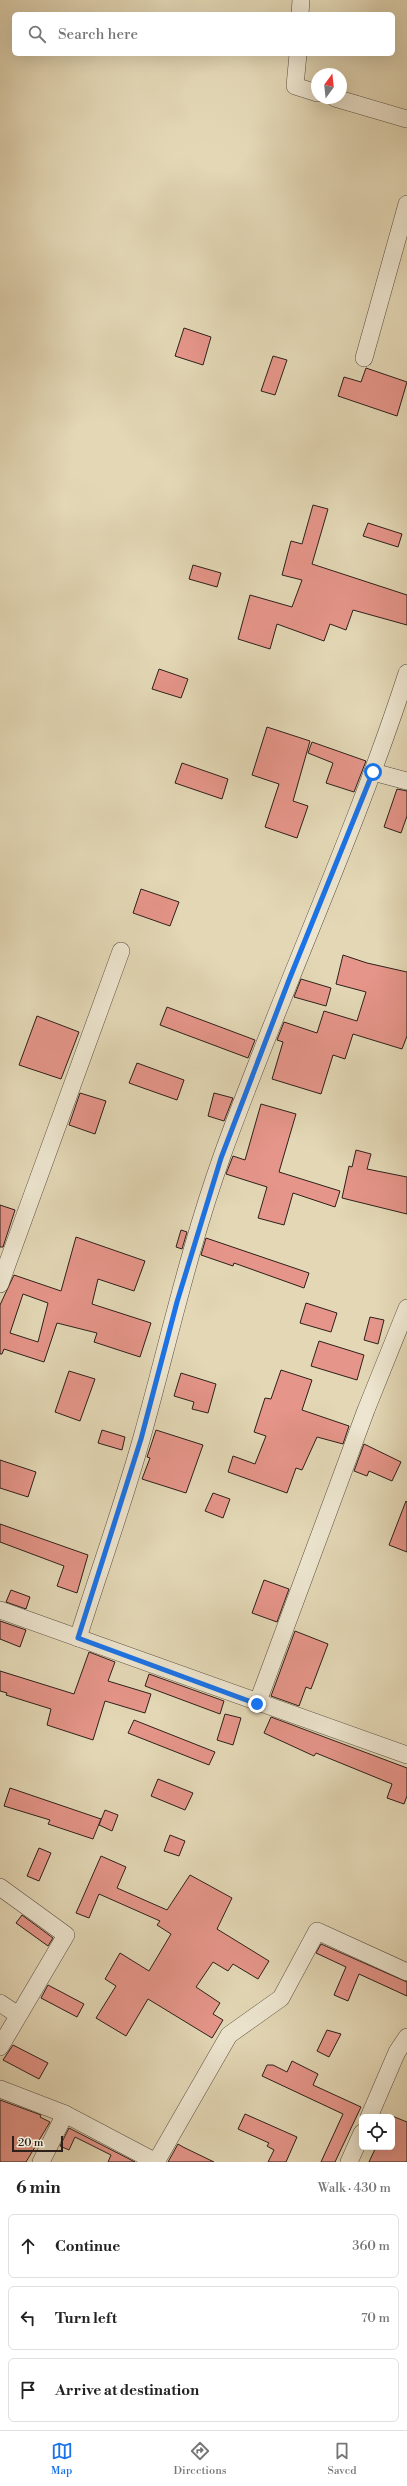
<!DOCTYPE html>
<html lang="en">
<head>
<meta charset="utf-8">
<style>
  body { margin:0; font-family:"Libre Bodoni",serif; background:#f2f2f2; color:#222 }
  .controls { position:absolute; right:12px; bottom:12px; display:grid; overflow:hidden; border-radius:6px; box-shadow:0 4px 16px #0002 }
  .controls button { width:36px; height:36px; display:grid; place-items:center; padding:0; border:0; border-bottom:1px solid #e0e0e0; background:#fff; color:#222; font:20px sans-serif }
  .compass { position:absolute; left:311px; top:68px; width:36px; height:36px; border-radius:50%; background:#fff; box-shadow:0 4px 16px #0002; rotate:15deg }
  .scale { position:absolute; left:12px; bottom:10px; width:51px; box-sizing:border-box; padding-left:4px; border:2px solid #2d201a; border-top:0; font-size:11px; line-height:14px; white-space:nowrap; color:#2d201a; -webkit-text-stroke:3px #ede5cf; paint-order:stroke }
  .stop { position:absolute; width:12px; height:12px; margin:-9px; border:3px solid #1a73e8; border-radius:50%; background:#fff }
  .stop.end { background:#1a73e8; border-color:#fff; box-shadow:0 1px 4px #0008 }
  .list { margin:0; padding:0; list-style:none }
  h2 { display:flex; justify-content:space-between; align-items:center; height:52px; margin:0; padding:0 16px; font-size:17px }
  h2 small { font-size:13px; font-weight:400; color:#767676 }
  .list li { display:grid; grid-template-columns:26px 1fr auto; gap:12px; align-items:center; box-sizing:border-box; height:64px; margin:0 8px 8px; padding:0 8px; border:1px solid #e0e0e0; border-radius:6px }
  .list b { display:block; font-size:15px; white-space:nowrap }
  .list em { font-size:13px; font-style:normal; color:#767676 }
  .icon { flex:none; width:22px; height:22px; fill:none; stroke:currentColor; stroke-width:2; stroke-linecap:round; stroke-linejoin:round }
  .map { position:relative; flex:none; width:407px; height:2162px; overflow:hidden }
  .search { position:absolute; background:#fff; box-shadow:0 4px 16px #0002; left:12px; right:12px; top:12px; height:44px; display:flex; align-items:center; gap:10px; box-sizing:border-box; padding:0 14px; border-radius:6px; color:#767676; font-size:15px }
  .sheet { height:268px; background:#fff }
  nav { display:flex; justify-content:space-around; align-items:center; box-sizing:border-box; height:56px; border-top:1px solid #e0e0e0; background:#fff; font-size:11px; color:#767676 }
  nav a { display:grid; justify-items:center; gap:2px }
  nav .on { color:#1a73e8 }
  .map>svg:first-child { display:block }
  .building { fill:#e59589; stroke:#2d201a; fill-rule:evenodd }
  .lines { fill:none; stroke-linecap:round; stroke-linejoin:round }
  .minor-casing { stroke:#5a4e41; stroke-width:18 }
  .minor { stroke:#ede5cf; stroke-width:17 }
  .route { stroke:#1a73e8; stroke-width:5 }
</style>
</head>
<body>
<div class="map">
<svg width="407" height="2162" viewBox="0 0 407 2162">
  <rect width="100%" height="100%" fill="#e3d7b5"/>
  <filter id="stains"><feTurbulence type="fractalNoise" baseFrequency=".005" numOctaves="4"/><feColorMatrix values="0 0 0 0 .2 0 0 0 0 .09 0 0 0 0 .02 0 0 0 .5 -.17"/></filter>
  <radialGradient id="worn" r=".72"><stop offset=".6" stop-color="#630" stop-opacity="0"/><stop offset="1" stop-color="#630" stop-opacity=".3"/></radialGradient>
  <g class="building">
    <polygon points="184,328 211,337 203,365 175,356"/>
    <polygon points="273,356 287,360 275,395 261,391"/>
    <polygon points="366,368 407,382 397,416 338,396 344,377 361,382"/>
    <polygon points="313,505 328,509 312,564 407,595 407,625 353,610 346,630 330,624 324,641 277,624 270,649 238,639 250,595 292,607 302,580 282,575 291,541 302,544"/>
    <polygon points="368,523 402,534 398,547 363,536"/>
    <polygon points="193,565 221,573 217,587 189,579"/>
    <polygon points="159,669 188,679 181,698 152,689"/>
    <polygon points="267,727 310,741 293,801 308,806 297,838 265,827 279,784 252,775"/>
    <polygon points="312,742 366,761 354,792 326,783 333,763 308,753"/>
    <polygon points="182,763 228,779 222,799 175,783"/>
    <polygon points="397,789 407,791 407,816 401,833 384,827"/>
    <polygon points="141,889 179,902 170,926 133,913"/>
    <polygon points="343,955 367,963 407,972 407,1036 402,1049 353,1034 345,1059 333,1055 321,1094 272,1079 283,1042 277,1040 284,1022 317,1033 324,1011 357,1021 366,992 336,984"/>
    <polygon points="301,979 331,988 326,1006 294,997"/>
    <polygon points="167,1007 255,1040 248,1058 160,1025"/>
    <polygon points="37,1016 79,1032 61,1079 19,1065"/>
    <polygon points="137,1063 184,1080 177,1100 129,1083"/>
    <polygon points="80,1093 106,1101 95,1134 69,1125"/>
    <polygon points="214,1093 233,1098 224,1121 208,1116"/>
    <polygon points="261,1104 296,1114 279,1172 340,1191 335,1207 293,1193 284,1225 258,1218 267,1187 226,1174 233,1156 245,1160"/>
    <polygon points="356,1150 371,1154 367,1169 407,1177 407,1214 342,1198 349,1166 352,1167"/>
    <polygon points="0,1205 15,1210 3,1247 0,1247"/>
    <polygon points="181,1230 187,1232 182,1249 176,1247"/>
    <path d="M76,1237L145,1261L134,1291L98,1279L92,1304L151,1323L140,1357L94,1342L97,1333L57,1323L44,1362L4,1349L2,1354H0V1305L14,1275L61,1291ZM23,1294L48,1303L38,1342L10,1333Z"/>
    <polygon points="206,1238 309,1273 304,1288 234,1263 233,1266 201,1255"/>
    <polygon points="306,1303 337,1313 331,1332 300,1323"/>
    <polygon points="370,1317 384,1320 378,1344 364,1340"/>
    <polygon points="319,1341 364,1355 357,1380 311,1366"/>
    <polygon points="281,1370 312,1380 302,1410 349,1426 343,1444 317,1437 302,1470 296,1468 287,1493 228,1472 233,1456 255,1464 266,1436 254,1432 265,1398 271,1399"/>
    <polygon points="69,1371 95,1379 80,1421 55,1412"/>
    <polygon points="181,1373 216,1384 208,1413 192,1409 194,1402 174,1396"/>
    <polygon points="102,1430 125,1437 122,1450 98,1443"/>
    <polygon points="156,1430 203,1445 186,1493 142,1479 150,1458 147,1457"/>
    <polygon points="364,1444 401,1462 392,1481 369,1471 367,1476 354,1471"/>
    <polygon points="0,1460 36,1472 28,1497 0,1488"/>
    <polygon points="213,1493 230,1499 223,1518 205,1511"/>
    <polygon points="406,1501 407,1502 407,1552 389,1545"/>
    <polygon points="0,1524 88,1555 77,1593 57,1586 64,1566 0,1542"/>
    <polygon points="264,1580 289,1589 277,1622 252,1613"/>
    <polygon points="11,1590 30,1597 26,1609 6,1602"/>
    <polygon points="0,1621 26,1630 20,1647 0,1639"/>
    <polygon points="295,1631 328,1644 311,1689 306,1687 299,1706 271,1696"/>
    <polygon points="89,1652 115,1662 108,1681 151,1694 145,1713 105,1701 93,1740 47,1725 51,1709 6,1695 7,1693 0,1691 0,1671 74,1694"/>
    <polygon points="149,1674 224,1701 220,1714 145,1686"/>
    <polygon points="225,1714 241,1718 233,1745 217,1740"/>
    <polygon points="271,1717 407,1768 407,1796 404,1804 387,1798 392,1784 316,1753 314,1756 264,1733"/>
    <polygon points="134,1720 215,1752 209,1765 128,1733"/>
    <polygon points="158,1779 193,1793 185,1810 151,1796"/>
    <polygon points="10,1788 101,1819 93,1839 48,1824 50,1820 4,1806"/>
    <polygon points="105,1810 118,1815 112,1831 99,1825"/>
    <polygon points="170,1835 185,1841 179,1856 164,1851"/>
    <polygon points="39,1848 51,1853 39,1881 27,1876"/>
    <polygon points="101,1856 126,1867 117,1888 167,1910 190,1875 232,1898 217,1929 269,1961 258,1979 233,1964 228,1971 213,1962 196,1987 220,2003 213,2014 223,2020 212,2038 148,1999 126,2036 96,2018 116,1986 105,1979 120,1953 149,1971 171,1934 157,1925 160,1921 99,1894 89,1918 76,1913"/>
    <polygon points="22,1915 53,1938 48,1946 16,1923"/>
    <polygon points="321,1944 407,1982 407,1996 359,1974 348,2001 334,1995 346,1967 316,1953"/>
    <polygon points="48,1985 84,2004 77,2017 41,1998"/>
    <polygon points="327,2030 341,2034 329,2057 317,2051"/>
    <polygon points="13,2045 48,2063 39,2079 3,2060"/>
    <polygon points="292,2061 318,2074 313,2085 361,2107 335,2162 321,2162 343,2114 262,2076 267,2065 273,2065 287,2072"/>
    <polygon points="0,2100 41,2115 40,2117 50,2122 26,2162 0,2162"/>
    <polygon points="245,2114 297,2137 286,2162 268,2162 274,2150 267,2146 269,2143 238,2129"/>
    <polygon points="392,2116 407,2122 407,2162 369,2162 376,2147 392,2147"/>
    <polygon points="69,2128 135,2162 108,2162 111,2155 75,2137 69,2150 60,2146"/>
    <polygon points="178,2144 183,2147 214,2162 168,2162"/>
  </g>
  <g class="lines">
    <defs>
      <g id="minor">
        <polyline points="300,14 301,0"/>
        <polyline points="298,54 295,86 317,93"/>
        <polyline points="335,98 407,119"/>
        <polyline points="364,358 407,204"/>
        <polyline points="373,772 407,781"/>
        <polyline points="0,1284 121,951"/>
        <polyline points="0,1610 407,1755"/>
        <path d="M78,1638C99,1571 123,1505 142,1437C168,1344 189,1248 222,1156C280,994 354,837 407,673"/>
        <polyline points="257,1704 366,1410 407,1308"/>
        <polyline points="0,1887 66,1935 0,2047"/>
        <polyline points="0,2003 18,2015"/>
        <polyline points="0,2089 65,2114 156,2162"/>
        <polyline points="369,2117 397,2052 407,2037"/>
        <polyline points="41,2162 65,2114"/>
        <polyline points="156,2162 229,2035 281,1998 317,1931 407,1972"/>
        <polyline points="349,2162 362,2133"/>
      </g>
    </defs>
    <use href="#minor" class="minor-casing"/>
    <use href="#minor" class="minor"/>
  </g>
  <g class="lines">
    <polyline class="route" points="257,1704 78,1638 141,1439 177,1302 221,1158 289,980 373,772"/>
  </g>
  <rect width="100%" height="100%" filter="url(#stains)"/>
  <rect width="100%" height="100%" fill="url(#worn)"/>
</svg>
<div class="controls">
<button><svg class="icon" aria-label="locate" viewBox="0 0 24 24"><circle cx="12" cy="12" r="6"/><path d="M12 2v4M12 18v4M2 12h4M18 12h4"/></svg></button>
</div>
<svg class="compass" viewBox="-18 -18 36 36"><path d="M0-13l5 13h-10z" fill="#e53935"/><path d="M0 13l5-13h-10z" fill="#767676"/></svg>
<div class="scale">20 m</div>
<div class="stop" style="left:373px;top:772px"></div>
<div class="stop end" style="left:257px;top:1704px"></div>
<div class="search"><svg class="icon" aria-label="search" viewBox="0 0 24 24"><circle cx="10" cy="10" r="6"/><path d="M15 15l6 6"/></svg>Search here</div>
</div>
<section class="sheet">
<h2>6 min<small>Walk · 430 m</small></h2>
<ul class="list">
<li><svg class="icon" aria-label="ahead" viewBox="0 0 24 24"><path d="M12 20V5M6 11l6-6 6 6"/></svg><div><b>Continue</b></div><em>360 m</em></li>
<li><svg class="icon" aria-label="left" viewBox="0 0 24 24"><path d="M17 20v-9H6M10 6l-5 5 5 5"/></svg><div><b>Turn left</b></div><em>70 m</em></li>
<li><svg class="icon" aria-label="arrive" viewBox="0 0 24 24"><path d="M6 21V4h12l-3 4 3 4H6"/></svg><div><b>Arrive at destination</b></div></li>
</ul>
</section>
<nav>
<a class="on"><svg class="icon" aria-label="map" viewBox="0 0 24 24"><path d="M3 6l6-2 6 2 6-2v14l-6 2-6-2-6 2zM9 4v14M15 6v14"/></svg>Map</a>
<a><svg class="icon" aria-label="directions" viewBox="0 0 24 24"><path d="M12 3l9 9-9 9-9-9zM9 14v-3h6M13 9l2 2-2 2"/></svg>Directions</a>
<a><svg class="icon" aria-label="saved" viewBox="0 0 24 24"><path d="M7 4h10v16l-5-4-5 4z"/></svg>Saved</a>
</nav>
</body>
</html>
